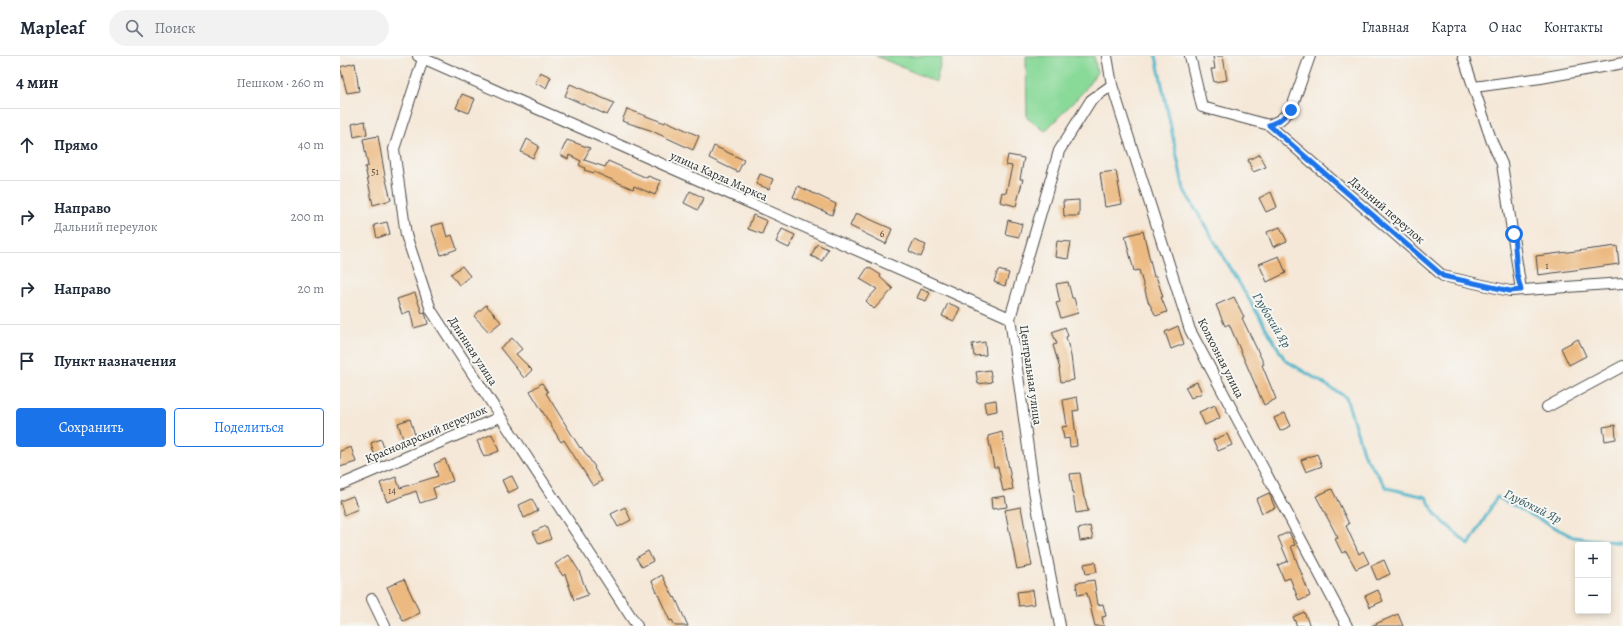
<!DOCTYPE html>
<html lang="ru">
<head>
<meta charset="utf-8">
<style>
  body { margin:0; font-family:Alegreya,serif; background:#f2f2f3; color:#1f2937 }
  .controls { position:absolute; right:12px; bottom:12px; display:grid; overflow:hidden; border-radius:4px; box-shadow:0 2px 6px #0003 }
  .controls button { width:36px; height:36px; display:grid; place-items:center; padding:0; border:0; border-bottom:1px solid #e0e1e3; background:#fff; color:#1f2937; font:20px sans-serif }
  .stop { position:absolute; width:12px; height:12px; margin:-9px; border:3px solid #1a73e8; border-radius:50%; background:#fff }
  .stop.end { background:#1a73e8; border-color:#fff; box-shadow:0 1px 4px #0008 }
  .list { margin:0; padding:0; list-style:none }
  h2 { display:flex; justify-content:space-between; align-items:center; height:52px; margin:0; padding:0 16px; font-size:17px }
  h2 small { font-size:13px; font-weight:400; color:#747a83 }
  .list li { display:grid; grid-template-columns:26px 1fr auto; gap:12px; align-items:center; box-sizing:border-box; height:72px; padding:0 16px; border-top:1px solid #e0e1e3 }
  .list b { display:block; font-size:15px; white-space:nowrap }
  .list p { margin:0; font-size:13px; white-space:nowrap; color:#747a83 }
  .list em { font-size:13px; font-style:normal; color:#747a83 }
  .actions { display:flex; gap:8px; padding:12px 16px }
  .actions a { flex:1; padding:9px 0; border:1px solid #1a73e8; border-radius:4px; text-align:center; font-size:14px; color:#1a73e8 }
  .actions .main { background:#1a73e8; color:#fff }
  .icon { flex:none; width:22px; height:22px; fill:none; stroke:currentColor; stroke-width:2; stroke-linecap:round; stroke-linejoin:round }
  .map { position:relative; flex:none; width:1283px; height:570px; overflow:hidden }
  header { display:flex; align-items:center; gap:24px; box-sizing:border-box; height:56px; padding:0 20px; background:#fff; border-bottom:1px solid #e0e1e3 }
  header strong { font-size:19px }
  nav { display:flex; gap:22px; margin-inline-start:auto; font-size:14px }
  .search { width:280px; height:36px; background:#f2f2f3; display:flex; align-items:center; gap:10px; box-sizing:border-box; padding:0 14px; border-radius:22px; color:#747a83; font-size:15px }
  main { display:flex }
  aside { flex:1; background:#fff }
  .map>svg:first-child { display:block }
  .green { fill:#89d999; stroke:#5a8262 }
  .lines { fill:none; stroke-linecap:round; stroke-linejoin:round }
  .stream { stroke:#4cb5ca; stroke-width:3 }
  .building { fill:#ecb980 }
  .minor-casing { stroke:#494745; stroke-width:12 }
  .minor { stroke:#fff; stroke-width:10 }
  .route { stroke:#1a73e8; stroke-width:5 }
  .labels { text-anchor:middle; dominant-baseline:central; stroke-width:4; stroke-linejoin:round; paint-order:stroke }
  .number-label { font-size:10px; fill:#5b4e40 }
  .street-label { font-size:12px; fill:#2b2b2b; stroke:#f6f6f2 }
  .water-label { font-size:13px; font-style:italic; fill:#375b63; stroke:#f6f6f2 }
</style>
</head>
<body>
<header>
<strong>Mapleaf</strong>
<div class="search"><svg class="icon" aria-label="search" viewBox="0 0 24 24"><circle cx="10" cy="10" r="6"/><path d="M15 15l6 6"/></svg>Поиск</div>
<nav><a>Главная</a><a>Карта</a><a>О нас</a><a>Контакты</a></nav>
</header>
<main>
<aside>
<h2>4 мин<small>Пешком · 260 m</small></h2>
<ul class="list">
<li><svg class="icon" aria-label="ahead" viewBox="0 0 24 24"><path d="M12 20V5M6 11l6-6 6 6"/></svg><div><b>Прямо</b></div><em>40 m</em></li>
<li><svg class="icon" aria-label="right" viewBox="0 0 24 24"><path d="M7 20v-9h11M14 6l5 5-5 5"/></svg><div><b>Направо</b><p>Дальний переулок</p></div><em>200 m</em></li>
<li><svg class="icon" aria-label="right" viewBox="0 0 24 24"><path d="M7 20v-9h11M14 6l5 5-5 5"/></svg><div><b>Направо</b></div><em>20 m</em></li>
<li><svg class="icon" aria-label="arrive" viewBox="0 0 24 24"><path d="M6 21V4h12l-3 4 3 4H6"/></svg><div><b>Пункт назначения</b></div></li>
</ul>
<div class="actions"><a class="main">Сохранить</a><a>Поделиться</a></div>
</aside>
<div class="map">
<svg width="1283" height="570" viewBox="0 0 1283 570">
  <rect width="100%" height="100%" fill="#f6f6f2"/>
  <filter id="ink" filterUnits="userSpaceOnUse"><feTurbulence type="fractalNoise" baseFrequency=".025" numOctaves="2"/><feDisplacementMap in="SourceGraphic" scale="8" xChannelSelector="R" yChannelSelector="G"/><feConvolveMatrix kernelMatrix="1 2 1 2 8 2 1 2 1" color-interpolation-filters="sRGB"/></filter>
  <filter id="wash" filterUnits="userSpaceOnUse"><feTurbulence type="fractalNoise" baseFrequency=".012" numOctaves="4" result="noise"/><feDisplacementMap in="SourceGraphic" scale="16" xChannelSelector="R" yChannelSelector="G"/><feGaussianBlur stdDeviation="0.9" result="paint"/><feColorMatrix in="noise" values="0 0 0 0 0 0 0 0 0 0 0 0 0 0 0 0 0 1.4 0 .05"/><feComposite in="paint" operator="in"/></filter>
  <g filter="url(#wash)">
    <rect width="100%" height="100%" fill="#f5e8d8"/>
    <g class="green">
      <polygon points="536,0 602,0 596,26"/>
      <polygon points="686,0 754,0 757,16 744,35 705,75 687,62"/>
    </g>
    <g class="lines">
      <polyline class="stream" points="816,0 844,134 945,304 1006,341 1024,399 1047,432 1086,441 1096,459 1129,489 1157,441 1233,481 1283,487"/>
    </g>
    <g id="blocks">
      <g class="building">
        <polygon points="873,0 883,0 887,24 874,26 871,13 875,13"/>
        <polygon points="15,7 19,35 7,37 0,11"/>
        <polygon points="200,16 211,21 206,32 195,27"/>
        <polygon points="230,28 274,47 267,59 225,40"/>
        <polygon points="122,38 135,43 129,57 116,52"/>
        <polygon points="287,53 325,67 326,65 359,80 353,94 310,74 282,65"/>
        <polygon points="25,65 27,78 14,81 12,68"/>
        <polygon points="38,80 45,120 51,144 33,149 25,111 28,110 23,83"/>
        <polygon points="187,83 199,90 193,102 181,96"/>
        <polygon points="227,84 250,92 244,104 265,111 268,105 307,122 308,120 321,125 315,139 294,130 293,133 254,116 254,117 244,114 245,112 239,109 241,105 229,99 228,103 220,99"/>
        <polygon points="374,90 404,104 398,116 369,102"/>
        <polygon points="920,98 926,111 913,116 908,104"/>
        <polygon points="668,99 684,102 680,123 683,123 676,150 660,146 662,136 666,137 672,110 666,109"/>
        <polygon points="776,115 782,148 765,151 760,117"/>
        <polygon points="420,118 433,123 429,133 416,128"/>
        <polygon points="458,130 496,148 492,159 453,141"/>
        <polygon points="350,135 364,142 358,154 344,147"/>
        <polygon points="931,136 937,151 926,156 919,142"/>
        <polygon points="739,144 739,160 724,160 723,145"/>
        <polygon points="516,157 552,173 546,188 510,170"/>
        <polygon points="413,159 427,165 422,178 408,173"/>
        <polygon points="668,164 682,168 679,181 665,178"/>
        <polygon points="47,166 50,178 37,182 34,169"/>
        <polygon points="103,167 107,181 112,179 117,193 101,199 91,170"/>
        <polygon points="940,171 947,185 933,191 927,176"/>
        <polygon points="442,173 455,179 449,192 436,186"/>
        <polygon points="803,175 814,221 816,220 823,241 821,241 827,256 816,260 808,245 799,214 794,215 785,180"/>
        <polygon points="574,184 586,189 581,201 569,195"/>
        <polygon points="717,185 731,186 728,203 715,201"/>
        <polygon points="477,188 488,193 482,205 471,200"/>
        <polygon points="1277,190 1279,208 1198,219 1196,200"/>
        <polygon points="939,200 946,217 927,226 919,208"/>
        <polygon points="122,210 130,220 119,229 111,218"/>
        <polygon points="528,211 541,219 540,221 553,233 534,253 526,245 537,233 520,223"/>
        <polygon points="658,214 669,217 665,230 654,226"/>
        <polygon points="728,226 732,242 734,242 738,257 721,262 716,247 720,246 716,228"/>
        <polygon points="581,233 590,237 586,245 577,242"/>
        <polygon points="75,237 82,257 85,256 88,268 74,272 70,255 62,258 57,243"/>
        <polygon points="894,241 904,261 902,262 924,308 922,309 936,343 924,349 889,268 885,270 876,249"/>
        <polygon points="608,247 620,252 614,265 602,260"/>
        <polygon points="146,249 161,266 149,276 134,260"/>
        <polygon points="838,270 844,288 831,293 825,276"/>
        <polygon points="725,271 728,280 726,281 731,300 734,324 721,326 719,313 720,313 713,289 717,288 712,276"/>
        <polygon points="172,282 182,293 176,298 192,314 184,322 160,292"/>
        <polygon points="1238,283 1246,300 1229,309 1221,292"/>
        <polygon points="645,286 646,299 634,300 632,288"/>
        <polygon points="650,314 652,326 638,328 636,316"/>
        <polygon points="857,326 862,337 851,342 845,331"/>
        <polygon points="202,327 208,336 206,337 240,392 241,391 255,411 254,412 262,425 253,430 224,384 221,386 190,335"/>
        <polygon points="737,341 739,354 733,355 737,390 730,391 729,382 724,383 722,371 727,370 723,344"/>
        <polygon points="656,344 657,355 646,357 644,346"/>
        <polygon points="875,349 880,362 865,369 859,356"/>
        <polygon points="945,357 951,370 940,375 934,362"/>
        <polygon points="70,363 75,379 63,383 58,367"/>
        <polygon points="1275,369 1276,383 1265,385 1263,371"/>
        <polygon points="662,376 673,433 663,435 658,411 654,411 648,380"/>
        <polygon points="152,378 159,395 144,401 137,385"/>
        <polygon points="887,378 892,389 878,395 873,384"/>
        <polygon points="41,383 45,395 34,398 31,387"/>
        <polygon points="11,391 16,406 0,411 0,395"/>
        <polygon points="977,398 982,410 966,416 961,404"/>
        <polygon points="105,403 113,425 93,432 96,442 80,447 76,435 47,446 40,427 56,421 60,432 98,420 94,408"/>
        <polygon points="740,417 744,442 745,442 748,455 736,457 730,418"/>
        <polygon points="172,420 178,432 168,437 162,424"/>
        <polygon points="992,433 1009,468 1006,470 1019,498 1023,495 1029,507 1016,513 1006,495 1002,497 995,483 998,482 976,440"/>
        <polygon points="929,437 935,452 922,457 916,443"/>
        <polygon points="13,440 18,453 4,459 0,445"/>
        <polygon points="665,440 667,451 652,453 651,442"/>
        <polygon points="192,443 198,455 184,462 179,449"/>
        <polygon points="285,451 291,464 278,471 271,458"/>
        <polygon points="681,451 692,510 677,513 665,454"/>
        <polygon points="206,470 211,483 199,488 193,476"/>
        <polygon points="750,470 753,483 740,485 738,473"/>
        <polygon points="949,476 955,489 951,490 970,540 959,545 950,522 944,524 938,509 948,505 938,481"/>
        <polygon points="308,495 313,505 302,511 296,502"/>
        <polygon points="229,499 239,515 248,539 234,544 225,518 223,520 215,508"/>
        <polygon points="1044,504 1050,518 1037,524 1031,510"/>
        <polygon points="755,506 757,516 746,518 744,508"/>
        <polygon points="322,519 334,542 335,541 348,570 335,570 332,564 330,565 312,525"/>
        <polygon points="64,523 80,557 63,565 47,531"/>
        <polygon points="754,524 758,549 763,548 766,560 762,561 764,570 755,570 747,537 738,539 736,527"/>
        <polygon points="693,534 695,548 679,550 677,536"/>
        <polygon points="1038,534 1043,545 1030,551 1025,540"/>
        <polygon points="964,556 970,570 957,570 953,561"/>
        <polygon points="1058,558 1063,570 1031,570"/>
      </g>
    </g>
  </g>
  <g filter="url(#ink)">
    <use href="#blocks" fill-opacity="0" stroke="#494745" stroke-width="1"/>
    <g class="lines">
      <defs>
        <g id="minor">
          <polyline points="78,0 670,262"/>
          <polyline points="84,0 54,93 66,179 91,254 297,570"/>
          <polyline points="767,0 772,29 850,274 1007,570"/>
          <polyline points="850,0 862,51 929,69 1103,220 1170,235 1283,227"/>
          <polyline points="1123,0 1152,86 1162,108 1181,234"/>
          <polyline points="1134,31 1201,22 1283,7"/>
          <polyline points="929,69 940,64 951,54 970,0"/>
          <polyline points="1207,351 1283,310"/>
          <polyline points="0,429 160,361"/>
          <polyline points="32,543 45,570"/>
          <polyline points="720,570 694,435 670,262 719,95 751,44 772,29"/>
        </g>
      </defs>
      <use href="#minor" class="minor-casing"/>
      <use href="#minor" class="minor"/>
    </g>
  </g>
  <g class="lines" filter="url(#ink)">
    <polyline class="route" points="951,54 940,64 929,69 1103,220 1170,235 1181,234 1177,218 1174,178"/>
  </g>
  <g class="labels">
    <g class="number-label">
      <text x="35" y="115">51</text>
      <text x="542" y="177">6</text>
      <text x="1207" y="209">1</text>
      <text x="52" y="434">14</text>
    </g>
    <g class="street-label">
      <text transform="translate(379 120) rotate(24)">улица Карла Маркса</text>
      <text transform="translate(1047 154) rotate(41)">Дальний переулок</text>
      <text transform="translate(133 295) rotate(57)">Длинная улица</text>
      <text transform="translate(881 302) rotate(63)">Колхозная улица</text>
      <text transform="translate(691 319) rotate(82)">Центральная улица</text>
      <text transform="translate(86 378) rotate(-23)">Краснодарский переулок</text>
    </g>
    <g class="water-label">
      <text transform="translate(932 264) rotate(59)">Глубокий Яр</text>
      <text transform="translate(1193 450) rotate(26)">Глубокий Яр</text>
    </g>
  </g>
</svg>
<div class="controls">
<button>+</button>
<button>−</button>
</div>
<div class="stop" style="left:1174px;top:178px"></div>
<div class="stop end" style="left:951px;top:54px"></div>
</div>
</main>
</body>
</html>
